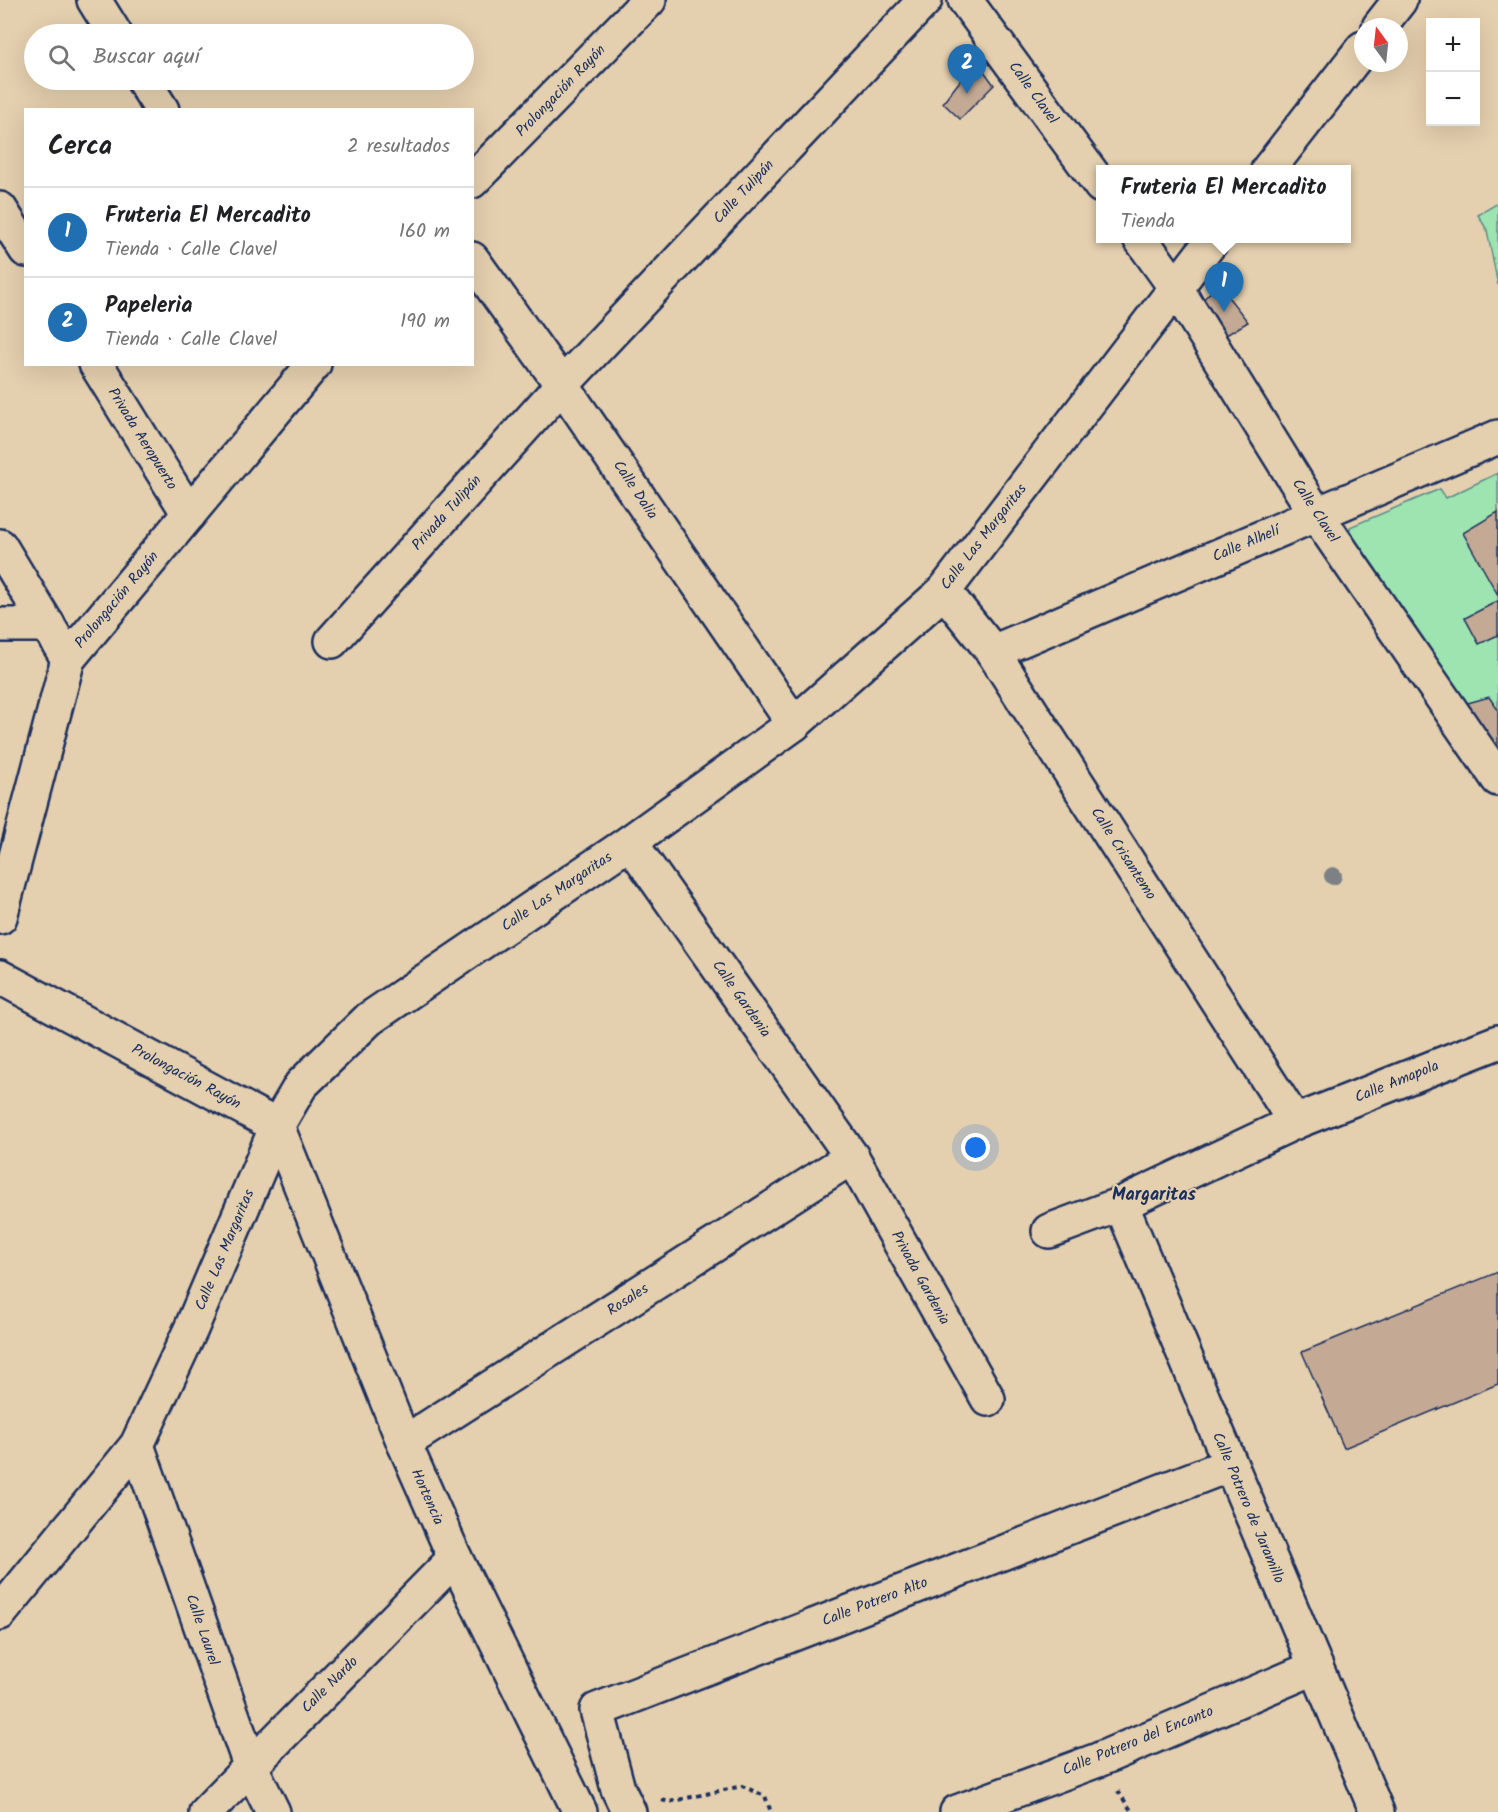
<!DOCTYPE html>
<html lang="es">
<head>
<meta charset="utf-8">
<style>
  body { margin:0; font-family:Kalam,sans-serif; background:#f6f6f6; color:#202124 }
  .controls { position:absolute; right:18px; top:18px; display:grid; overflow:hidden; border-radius:0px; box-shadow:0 6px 24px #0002 }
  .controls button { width:54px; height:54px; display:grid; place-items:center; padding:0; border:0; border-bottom:2px solid #e0e0e0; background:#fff; color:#202124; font:30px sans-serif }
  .compass { position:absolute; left:1354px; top:18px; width:54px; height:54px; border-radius:50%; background:#fff; box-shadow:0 6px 24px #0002; rotate:345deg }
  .you { position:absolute; left:976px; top:1148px; width:21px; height:21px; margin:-15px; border:4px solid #fff; border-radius:50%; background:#1a73e8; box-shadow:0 0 0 9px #1a73e833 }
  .badge { display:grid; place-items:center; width:39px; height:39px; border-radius:50%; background:#1f6fb2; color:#fff; font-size:20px; font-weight:700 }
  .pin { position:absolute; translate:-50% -50px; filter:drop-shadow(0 2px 3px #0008) }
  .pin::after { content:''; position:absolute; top:32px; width:21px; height:18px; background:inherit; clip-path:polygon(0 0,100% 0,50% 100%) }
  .popup { position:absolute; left:1096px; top:165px; width:255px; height:78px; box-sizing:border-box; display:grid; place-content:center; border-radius:0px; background:#fff; filter:drop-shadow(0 2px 4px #0005); font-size:20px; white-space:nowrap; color:#757577 }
  .popup b { font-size:22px; color:#202124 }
  .popup::after { content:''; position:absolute; left:50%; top:100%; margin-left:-12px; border:12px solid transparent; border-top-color:#fff }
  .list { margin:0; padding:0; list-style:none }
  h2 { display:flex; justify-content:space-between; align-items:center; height:78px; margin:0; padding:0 24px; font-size:26px }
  h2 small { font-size:20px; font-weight:400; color:#757577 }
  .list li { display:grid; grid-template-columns:39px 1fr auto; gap:18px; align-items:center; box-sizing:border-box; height:90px; padding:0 24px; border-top:2px solid #e0e0e0 }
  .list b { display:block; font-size:22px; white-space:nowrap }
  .list p { margin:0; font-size:20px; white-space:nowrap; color:#757577 }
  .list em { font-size:20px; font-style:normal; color:#757577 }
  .icon { flex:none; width:33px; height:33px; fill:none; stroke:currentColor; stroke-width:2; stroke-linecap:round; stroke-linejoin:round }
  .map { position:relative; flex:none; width:1498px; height:1812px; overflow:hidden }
  .search { position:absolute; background:#fff; box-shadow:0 6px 24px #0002; left:24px; top:24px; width:450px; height:66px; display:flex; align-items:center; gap:15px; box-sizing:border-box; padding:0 21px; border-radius:33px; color:#757577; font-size:22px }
  .panel { position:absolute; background:#fff; box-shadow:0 6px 24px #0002; left:24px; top:108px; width:450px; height:258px; border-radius:0px }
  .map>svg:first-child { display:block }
  .green { fill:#9de4b1; stroke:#5c8a88; stroke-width:1.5 }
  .building { fill:#c4aa95; stroke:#1b2f5e; stroke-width:1.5 }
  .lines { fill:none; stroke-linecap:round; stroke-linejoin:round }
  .minor-casing { stroke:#1b2f5e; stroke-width:38 }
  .path { stroke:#1b2f5e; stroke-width:4; stroke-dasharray:4.5 4.5; stroke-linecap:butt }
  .minor { stroke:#e4cfae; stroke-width:33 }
  .tree { fill:#7d8186 }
  .labels { text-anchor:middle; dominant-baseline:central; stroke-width:4.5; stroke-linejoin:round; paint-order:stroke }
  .street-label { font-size:15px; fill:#1b2f5e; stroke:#e4cfae }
  .quarter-label { font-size:18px; font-weight:bold; fill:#1b2f5e; stroke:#e4cfae }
</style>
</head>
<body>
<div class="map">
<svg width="1498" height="1812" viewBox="0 0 1498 1812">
  <rect width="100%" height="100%" fill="#e4cfae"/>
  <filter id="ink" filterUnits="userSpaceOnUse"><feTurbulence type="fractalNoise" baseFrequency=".0167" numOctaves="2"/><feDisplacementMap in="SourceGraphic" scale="12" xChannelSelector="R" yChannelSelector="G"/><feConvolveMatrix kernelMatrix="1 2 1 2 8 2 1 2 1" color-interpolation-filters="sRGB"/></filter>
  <g filter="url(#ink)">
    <g class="green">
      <polygon points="1498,203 1498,285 1487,230 1478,215"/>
      <polygon points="1498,473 1498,601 1465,618 1479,643 1498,635 1498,710 1457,706 1349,539 1350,527 1440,489 1446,498"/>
    </g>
    <g class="building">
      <polygon points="976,60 994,85 960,119 943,103"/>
      <polygon points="1218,284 1248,322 1223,337 1201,302"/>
      <polygon points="1498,512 1498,595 1463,533"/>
      <polygon points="1498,601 1498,635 1479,644 1465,618"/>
      <polygon points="1489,697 1498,710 1498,748 1488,754 1457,706"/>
      <polygon points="1498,1272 1498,1384 1344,1448 1302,1352"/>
    </g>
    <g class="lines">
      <defs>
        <g id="minor">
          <polyline points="94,0 115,34"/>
          <polyline points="965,0 1101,186"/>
          <polyline points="1379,27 1400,0"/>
          <polyline points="143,80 162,110"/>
          <polyline points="1268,170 1363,48"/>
          <polyline points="472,181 649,0"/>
          <polyline points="0,209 26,250"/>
          <polyline points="1140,238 1176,288 1316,514 1498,779"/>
          <polyline points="472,259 562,385 794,724"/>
          <polyline points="96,364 189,514"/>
          <polyline points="0,546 68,659"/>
          <polyline points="944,591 993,652 1295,1122"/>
          <polyline points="0,625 48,625"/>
          <polyline points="332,641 562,385 925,0"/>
          <polyline points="993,652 1498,437"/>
          <polyline points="630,842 852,1157 988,1399"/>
          <polyline points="0,917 68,659 314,364"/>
          <polyline points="0,977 277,1126 404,1443 455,1558 580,1812"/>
          <polyline points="1121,1204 1377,1812"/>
          <polyline points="1049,1231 1121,1204 1295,1122 1498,1042"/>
          <polyline points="404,1443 852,1157"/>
          <polyline points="137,1445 250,1765 273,1812"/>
          <polyline points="0,1613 137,1445 191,1329 277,1126 301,1085 369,1019 630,842 794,724 944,591 1214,238"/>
          <polyline points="206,1812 455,1558"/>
          <polyline points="629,1812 618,1789 597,1710 1229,1465"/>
          <polyline points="957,1812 1098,1760 1316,1667"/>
        </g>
      </defs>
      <use href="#minor" class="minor-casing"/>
      <g class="path">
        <polyline points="1118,1791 1132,1812"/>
        <polyline points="662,1800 669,1802 742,1786 765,1796 771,1812"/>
      </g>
      <use href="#minor" class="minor"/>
    </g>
    <circle class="tree" cx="1333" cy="876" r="9"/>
  </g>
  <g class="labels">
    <g class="street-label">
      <text transform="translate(561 91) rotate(-46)">Prolongación Rayón</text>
      <text transform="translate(1033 93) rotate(54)">Calle Clavel</text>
      <text transform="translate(744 192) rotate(-47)">Calle Tulipán</text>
      <text transform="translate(142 439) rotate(58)">Privada Aeropuerto</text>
      <text transform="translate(635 490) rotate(56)">Calle Dalia</text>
      <text transform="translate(1315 511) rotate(57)">Calle Clavel</text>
      <text transform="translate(447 513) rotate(-48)">Privada Tulipán</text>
      <text transform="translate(984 537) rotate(-52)">Calle Las Margaritas</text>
      <text transform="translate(1246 544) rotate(-23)">Calle Alhelí</text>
      <text transform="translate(117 600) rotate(-50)">Prolongación Rayón</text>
      <text transform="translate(1123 854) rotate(57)">Calle Crisantemo</text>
      <text transform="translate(557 892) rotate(-34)">Calle Las Margaritas</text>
      <text transform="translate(741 999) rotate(55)">Calle Gardenia</text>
      <text transform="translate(186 1077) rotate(28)">Prolongación Rayón</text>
      <text transform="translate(1397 1082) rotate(-22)">Calle Amapola</text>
      <text transform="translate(225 1250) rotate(-67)">Calle Las Margaritas</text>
      <text transform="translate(920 1278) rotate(61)">Privada Gardenia</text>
      <text transform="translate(628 1300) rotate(-33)">Rosales</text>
      <text transform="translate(427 1497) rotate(66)">Hortencia</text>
      <text transform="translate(1248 1508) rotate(67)">Calle Potrero de Jaramillo</text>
      <text transform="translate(875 1602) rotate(-21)">Calle Potrero Alto</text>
      <text transform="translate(202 1630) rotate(71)">Calle Laurel</text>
      <text transform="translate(330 1685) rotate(-45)">Calle Nardo</text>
      <text transform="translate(1138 1741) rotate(-22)">Calle Potrero del Encanto</text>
    </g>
    <g class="quarter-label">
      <text x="1154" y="1195">Margaritas</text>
    </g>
  </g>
</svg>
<div class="controls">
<button>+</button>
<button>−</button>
</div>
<svg class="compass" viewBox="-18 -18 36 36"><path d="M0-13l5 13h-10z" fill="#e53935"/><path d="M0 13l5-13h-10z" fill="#757577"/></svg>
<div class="you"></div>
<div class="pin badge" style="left:1224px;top:312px">1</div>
<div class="popup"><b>Fruteria El Mercadito</b>Tienda</div>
<div class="pin badge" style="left:967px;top:94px">2</div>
<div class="search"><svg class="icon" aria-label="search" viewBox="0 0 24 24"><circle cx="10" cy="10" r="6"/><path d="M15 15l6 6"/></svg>Buscar aquí</div>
<section class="panel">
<h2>Cerca<small>2 resultados</small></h2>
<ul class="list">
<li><span class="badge">1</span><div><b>Fruteria El Mercadito</b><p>Tienda · Calle Clavel</p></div><em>160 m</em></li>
<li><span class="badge">2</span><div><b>Papeleria</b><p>Tienda · Calle Clavel</p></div><em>190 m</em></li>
</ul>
</section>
</div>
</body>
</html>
